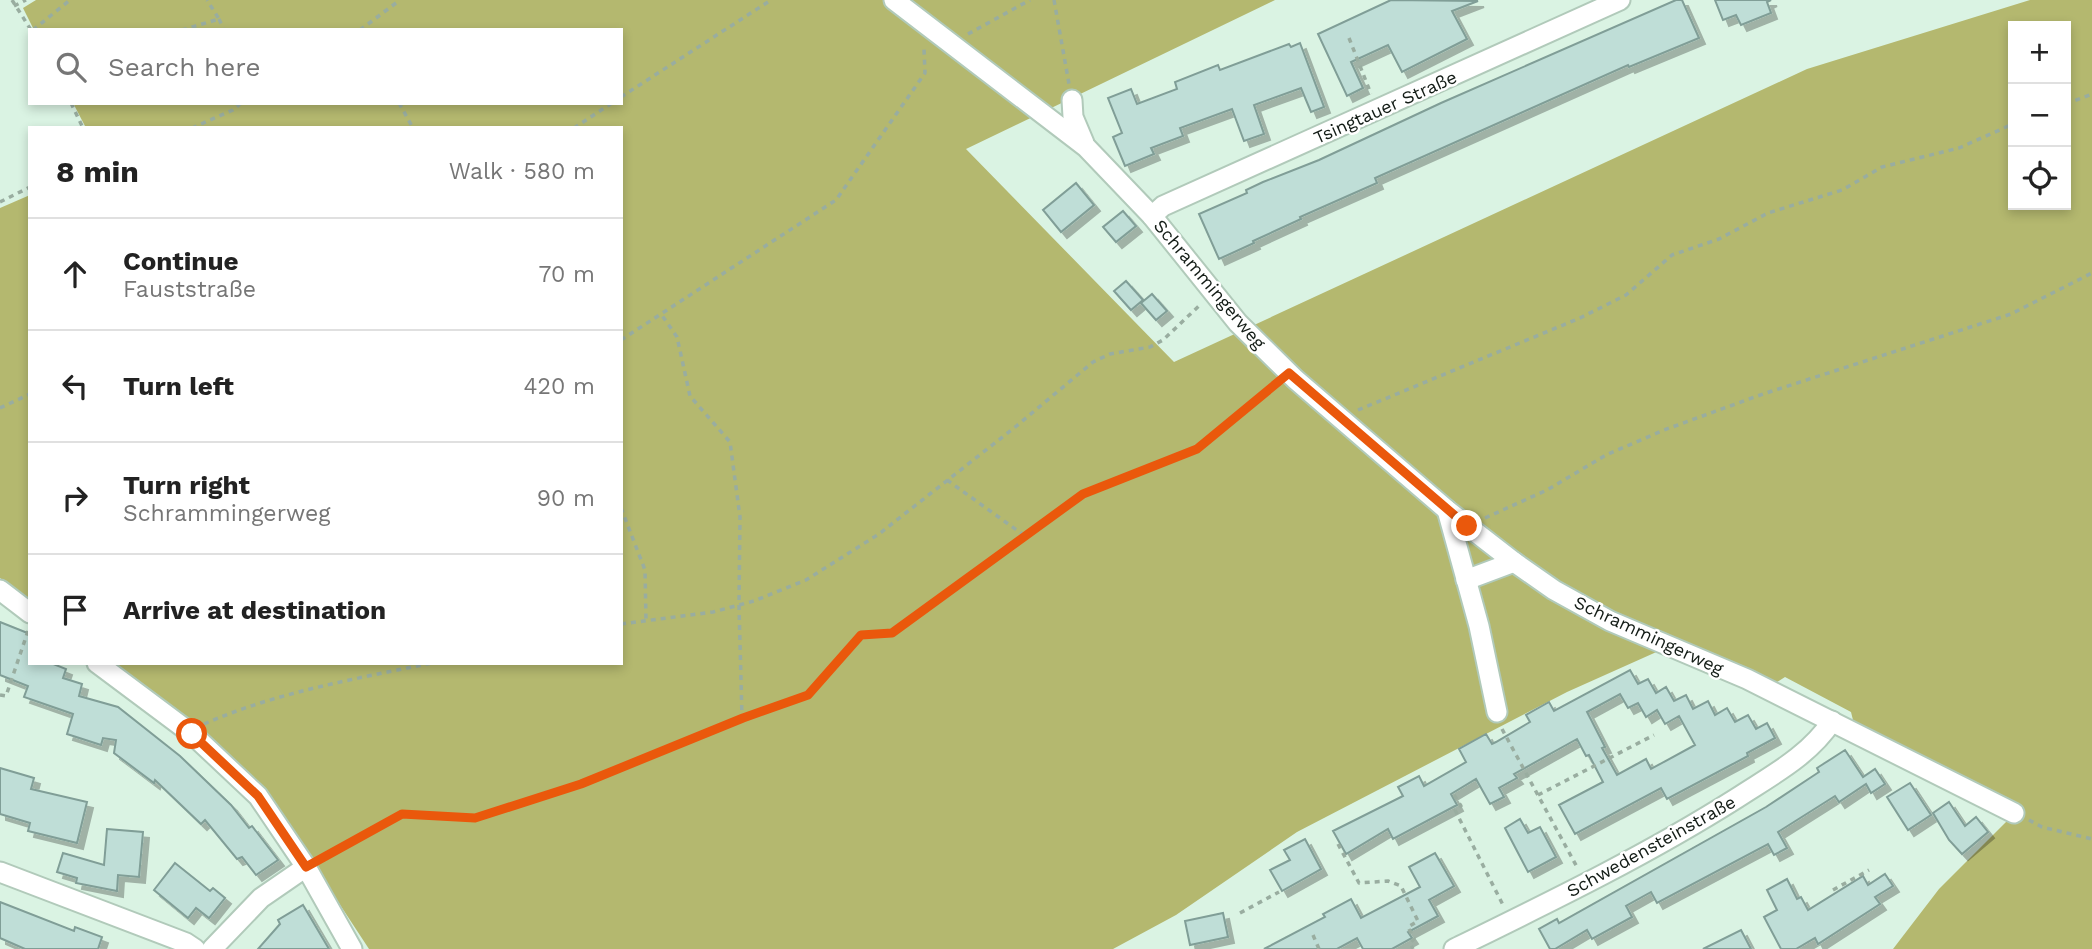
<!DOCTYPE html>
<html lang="en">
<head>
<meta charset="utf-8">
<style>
  body { margin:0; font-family:"Work Sans",sans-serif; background:#f6f6f6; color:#222 }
  .controls { position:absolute; right:21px; top:21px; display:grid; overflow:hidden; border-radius:0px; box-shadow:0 4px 10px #0003 }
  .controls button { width:63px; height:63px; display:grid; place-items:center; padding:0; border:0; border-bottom:2px solid #e0e0e0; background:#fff; color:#222; font:35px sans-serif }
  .stop { position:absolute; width:21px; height:21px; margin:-16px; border:5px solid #ea580c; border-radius:50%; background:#fff }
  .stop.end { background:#ea580c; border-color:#fff; box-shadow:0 2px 7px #0008 }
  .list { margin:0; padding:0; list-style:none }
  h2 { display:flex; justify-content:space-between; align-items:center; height:91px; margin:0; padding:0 28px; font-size:30px }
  h2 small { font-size:23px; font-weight:400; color:#767676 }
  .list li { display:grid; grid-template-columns:46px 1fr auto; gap:21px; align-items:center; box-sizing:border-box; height:112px; padding:0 28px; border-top:2px solid #e0e0e0 }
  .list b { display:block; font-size:26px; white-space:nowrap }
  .list p { margin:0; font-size:23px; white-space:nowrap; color:#767676 }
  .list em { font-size:23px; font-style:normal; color:#767676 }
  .icon { flex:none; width:38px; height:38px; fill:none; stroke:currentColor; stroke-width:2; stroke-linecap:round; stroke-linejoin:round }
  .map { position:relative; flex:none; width:2092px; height:949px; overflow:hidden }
  .search { position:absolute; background:#fff; box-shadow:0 4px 10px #0003; left:28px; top:28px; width:595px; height:77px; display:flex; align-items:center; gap:18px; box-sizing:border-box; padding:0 24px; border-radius:0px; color:#767676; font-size:26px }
  .panel { position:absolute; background:#fff; box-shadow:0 4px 10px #0003; left:28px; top:126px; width:595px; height:539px; border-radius:0px }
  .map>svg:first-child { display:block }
  .forest { fill:#b4b86f; fill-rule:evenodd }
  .building { fill:#bfded7; stroke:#809e97; stroke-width:2; fill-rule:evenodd; filter:url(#shadow) }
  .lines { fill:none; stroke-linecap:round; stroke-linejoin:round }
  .minor-casing { stroke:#b1caba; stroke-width:23 }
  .path { stroke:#99ada0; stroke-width:3.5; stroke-dasharray:5 5; stroke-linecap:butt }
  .minor { stroke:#fff; stroke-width:19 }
  .route { stroke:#ea580c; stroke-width:9 }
  .labels { text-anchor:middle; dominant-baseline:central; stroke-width:5; stroke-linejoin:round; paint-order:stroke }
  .street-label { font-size:18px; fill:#121b15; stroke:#fff }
</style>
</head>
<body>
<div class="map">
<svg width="2092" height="949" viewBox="0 0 2092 949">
  <defs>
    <filter id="shadow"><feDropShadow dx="6" dy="6" stdDeviation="0" flood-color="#0004"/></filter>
  </defs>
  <rect width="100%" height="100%" fill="#daf3e3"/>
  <g class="forest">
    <path d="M36,0H1275L966,149L1174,362L1807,69L2030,0H2092V949H1893L1939,889L2018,810L1854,724L1851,712L1785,677L1777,682L1681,641L1567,692L1297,832L1176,915L1113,949H369L285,821L240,766L112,663H621V128H86L73,103H621V30H34L23,8ZM2013,26H2066V205H2013Z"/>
    <polygon points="30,195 30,600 0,578 0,208"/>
  </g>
  <g class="building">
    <polygon points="1391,0 1478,1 1452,11 1467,39 1402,72 1388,45 1351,62 1363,88 1347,96 1318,34"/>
    <polygon points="1676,0 1682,0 1699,38 1629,67 1628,65 1375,178 1377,183 1300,217 1301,219 1253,241 1254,243 1219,259 1199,214 1247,193 1246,190 1263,182 1319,160 1441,103"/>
    <polygon points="1715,0 1771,0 1767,2 1771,13 1741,25 1736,15 1723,20"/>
    <polygon points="1300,43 1324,107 1311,112 1301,88 1254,105 1264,134 1244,141 1232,109 1180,128 1183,136 1151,148 1154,154 1125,166 1113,137 1122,133 1108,98 1131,89 1137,104 1177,89 1175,82 1218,65 1220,70 1289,44 1291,47"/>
    <polygon points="1076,183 1094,205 1061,232 1043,210"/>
    <polygon points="1123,211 1136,226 1116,242 1103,227"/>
    <polygon points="1126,281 1143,300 1131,310 1114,291"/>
    <polygon points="1152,294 1167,311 1156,320 1141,303"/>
    <polygon points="0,622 30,634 30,663 51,663 66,669 63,678 82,684 79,696 118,707 180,756 231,805 249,828 252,826 278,860 256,875 242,857 237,859 205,820 201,824 155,780 154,783 114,753 116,740 103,738 101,745 67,734 73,714 24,697 28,686 0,675"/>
    <path d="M1630,670L1638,684L1648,679L1656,693L1666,687L1674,701L1686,695L1693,709L1708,701L1715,715L1727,708L1735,722L1748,715L1756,729L1767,723L1775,738L1747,753L1748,756L1667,799L1661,788L1575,834L1559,805L1603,782L1589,755L1586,756L1577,739L1514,774L1517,778L1499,788L1504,797L1490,804L1476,779L1451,794L1457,805L1393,839L1388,829L1346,854L1333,831L1403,796L1398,787L1419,776L1424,786L1466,762L1459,749L1486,734L1492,744L1496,742L1530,722L1526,715L1549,702L1554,711ZM1620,694L1628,708L1638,703L1646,717L1657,710L1665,724L1679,716L1695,745L1651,769L1646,759L1617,775L1602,748L1605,747L1587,712Z"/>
    <polygon points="1845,750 1863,777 1875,769 1885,784 1871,793 1866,784 1839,802 1835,796 1778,832 1787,848 1774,855 1768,844 1657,903 1651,892 1626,906 1632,917 1592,939 1587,930 1555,949 1550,949 1539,929 1557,919 1559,923 1766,807 1819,772 1817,768"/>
    <polygon points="0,768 34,778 31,789 87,802 77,843 28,831 30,823 0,814"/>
    <polygon points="1910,783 1931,815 1908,830 1887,797"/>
    <polygon points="1949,802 1965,826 1976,817 1988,832 1962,854 1949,840 1933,813"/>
    <polygon points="1520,819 1528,833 1540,827 1556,857 1528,872 1505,828"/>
    <polygon points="107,829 143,832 139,877 118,875 117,891 76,883 77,878 57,872 63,853 104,865"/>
    <polygon points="1305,839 1321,869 1282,891 1270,870 1290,860 1284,850"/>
    <polygon points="1435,853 1454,886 1429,900 1438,916 1408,932 1412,938 1392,949 1363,949 1357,938 1337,949 1264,949 1325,917 1323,914 1351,899 1361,918 1420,887 1409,867"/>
    <polygon points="175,863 210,891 213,888 225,898 209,918 196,908 188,918 154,890"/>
    <polygon points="1885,874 1893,886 1875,897 1880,904 1818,944 1815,938 1796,949 1781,949 1764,917 1777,910 1767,890 1787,879 1797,899 1801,897 1808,910 1863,876 1868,885"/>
    <polygon points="0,902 74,931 75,927 102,937 98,949 25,949 0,938"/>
    <polygon points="303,905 329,949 258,949 280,924 278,920"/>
    <polygon points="1223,913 1228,937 1190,945 1185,921"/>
    <polygon points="1741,930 1751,949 1703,949"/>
  </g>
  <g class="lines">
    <defs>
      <g id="minor">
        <polyline points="894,0 1086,147 1152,216 1238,323 1295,379 1447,510 1514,562 1554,590 1610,621 1747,679 2014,813"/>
        <polyline points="1072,100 1073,117 1084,143"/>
        <polyline points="1152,216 1163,206 1620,0"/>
        <polyline points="1447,510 1479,626 1497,712"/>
        <polyline points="1466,580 1514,562"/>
        <polyline points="0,590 30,613"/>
        <polyline points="97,663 192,734 258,796 306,867 352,949"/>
        <polyline points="0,872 186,943 195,949"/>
        <polyline points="212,949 261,898 306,867"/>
        <path d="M1454,949C1550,902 1647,855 1737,798C1772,775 1809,756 1832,721"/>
      </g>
    </defs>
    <use href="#minor" class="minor-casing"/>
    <g class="path">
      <polyline points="12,0 31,30"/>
      <polyline points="1054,0 1069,84"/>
      <polyline points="14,6 26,0"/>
      <polyline points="219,19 224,30"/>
      <polyline points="33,30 70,0"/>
      <polyline points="182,30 219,19 207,0"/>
      <polyline points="360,30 400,0"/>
      <polyline points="968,34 1030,0"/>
      <polyline points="1349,38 1371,94"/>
      <polyline points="621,97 771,0"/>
      <polyline points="71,103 83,128"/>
      <polyline points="399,103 413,128"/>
      <polyline points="2066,104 2092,94"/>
      <polyline points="192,128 233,110 241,103"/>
      <polyline points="574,128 612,103"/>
      <polyline points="0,202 30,187"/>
      <polyline points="621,340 836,200 925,73 924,49 927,46"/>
      <polyline points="0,408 30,394"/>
      <polyline points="1358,410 1580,318 1626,295 1672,255 1719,239 1768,213 1842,190 1882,167 1959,148 2013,124"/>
      <polyline points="947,480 1025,536"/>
      <polyline points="621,508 645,570 646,620"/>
      <polyline points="1485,518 1547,490 1606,455 1664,430 1763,394 2011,314 2092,273"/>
      <polyline points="621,624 713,612 754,601 806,580 879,534 1014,428 1093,362 1110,354 1150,347 1163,340 1201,304"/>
      <polyline points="0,695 6,696 28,631"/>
      <polyline points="742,718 808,695 861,635 892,633 1083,494 1197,449 1277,384"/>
      <path d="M204,724C277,692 355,679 432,663"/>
      <polyline points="1502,729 1577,867"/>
      <polyline points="1454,795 1461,806 1455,810 1504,907"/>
      <polyline points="1538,795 1654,735"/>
      <polyline points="2029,820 2042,827 2092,839"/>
      <polyline points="1338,844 1359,883 1388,881 1401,886 1418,921 1408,927 1414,939 1410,943 1413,949"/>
      <polyline points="320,859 402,814 475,818 581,784 742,718 739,605 740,517 730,442 690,396 677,337 661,314"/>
      <polyline points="1833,890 1869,870"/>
      <polyline points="1240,913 1279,892"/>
      <polyline points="1313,935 1319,949"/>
    </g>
    <use href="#minor" class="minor"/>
  </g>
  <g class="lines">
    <polyline class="route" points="192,734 258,796 306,867 402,814 475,818 581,784 743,718 808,695 861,635 892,633 1083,494 1197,449 1289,373 1467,526"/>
  </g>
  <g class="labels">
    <g class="street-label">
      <text transform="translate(1385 107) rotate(-24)">Tsingtauer Straße</text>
      <text transform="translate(1210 284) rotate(50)">Schrammingerweg</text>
      <text transform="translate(1649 635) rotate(25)">Schrammingerweg</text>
      <text transform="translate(1651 846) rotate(-29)">Schwedensteinstraße</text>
    </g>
  </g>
</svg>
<div class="controls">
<button>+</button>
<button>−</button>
<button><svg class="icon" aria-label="locate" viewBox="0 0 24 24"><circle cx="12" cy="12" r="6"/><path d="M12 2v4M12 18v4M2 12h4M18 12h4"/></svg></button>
</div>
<div class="stop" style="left:192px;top:734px"></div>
<div class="stop end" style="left:1467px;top:526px"></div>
<div class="search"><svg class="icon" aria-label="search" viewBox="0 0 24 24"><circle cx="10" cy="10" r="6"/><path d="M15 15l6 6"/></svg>Search here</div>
<section class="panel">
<h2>8 min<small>Walk · 580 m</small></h2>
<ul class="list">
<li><svg class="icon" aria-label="ahead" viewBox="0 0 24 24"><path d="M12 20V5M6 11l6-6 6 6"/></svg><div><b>Continue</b><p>Fauststraße</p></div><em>70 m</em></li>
<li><svg class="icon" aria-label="left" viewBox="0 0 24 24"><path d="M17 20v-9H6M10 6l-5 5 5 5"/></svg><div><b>Turn left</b></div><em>420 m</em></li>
<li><svg class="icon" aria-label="right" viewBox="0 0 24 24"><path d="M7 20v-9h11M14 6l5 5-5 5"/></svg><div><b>Turn right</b><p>Schrammingerweg</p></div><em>90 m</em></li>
<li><svg class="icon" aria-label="arrive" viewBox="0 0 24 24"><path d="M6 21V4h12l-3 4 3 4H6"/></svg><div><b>Arrive at destination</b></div></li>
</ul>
</section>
</div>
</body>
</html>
